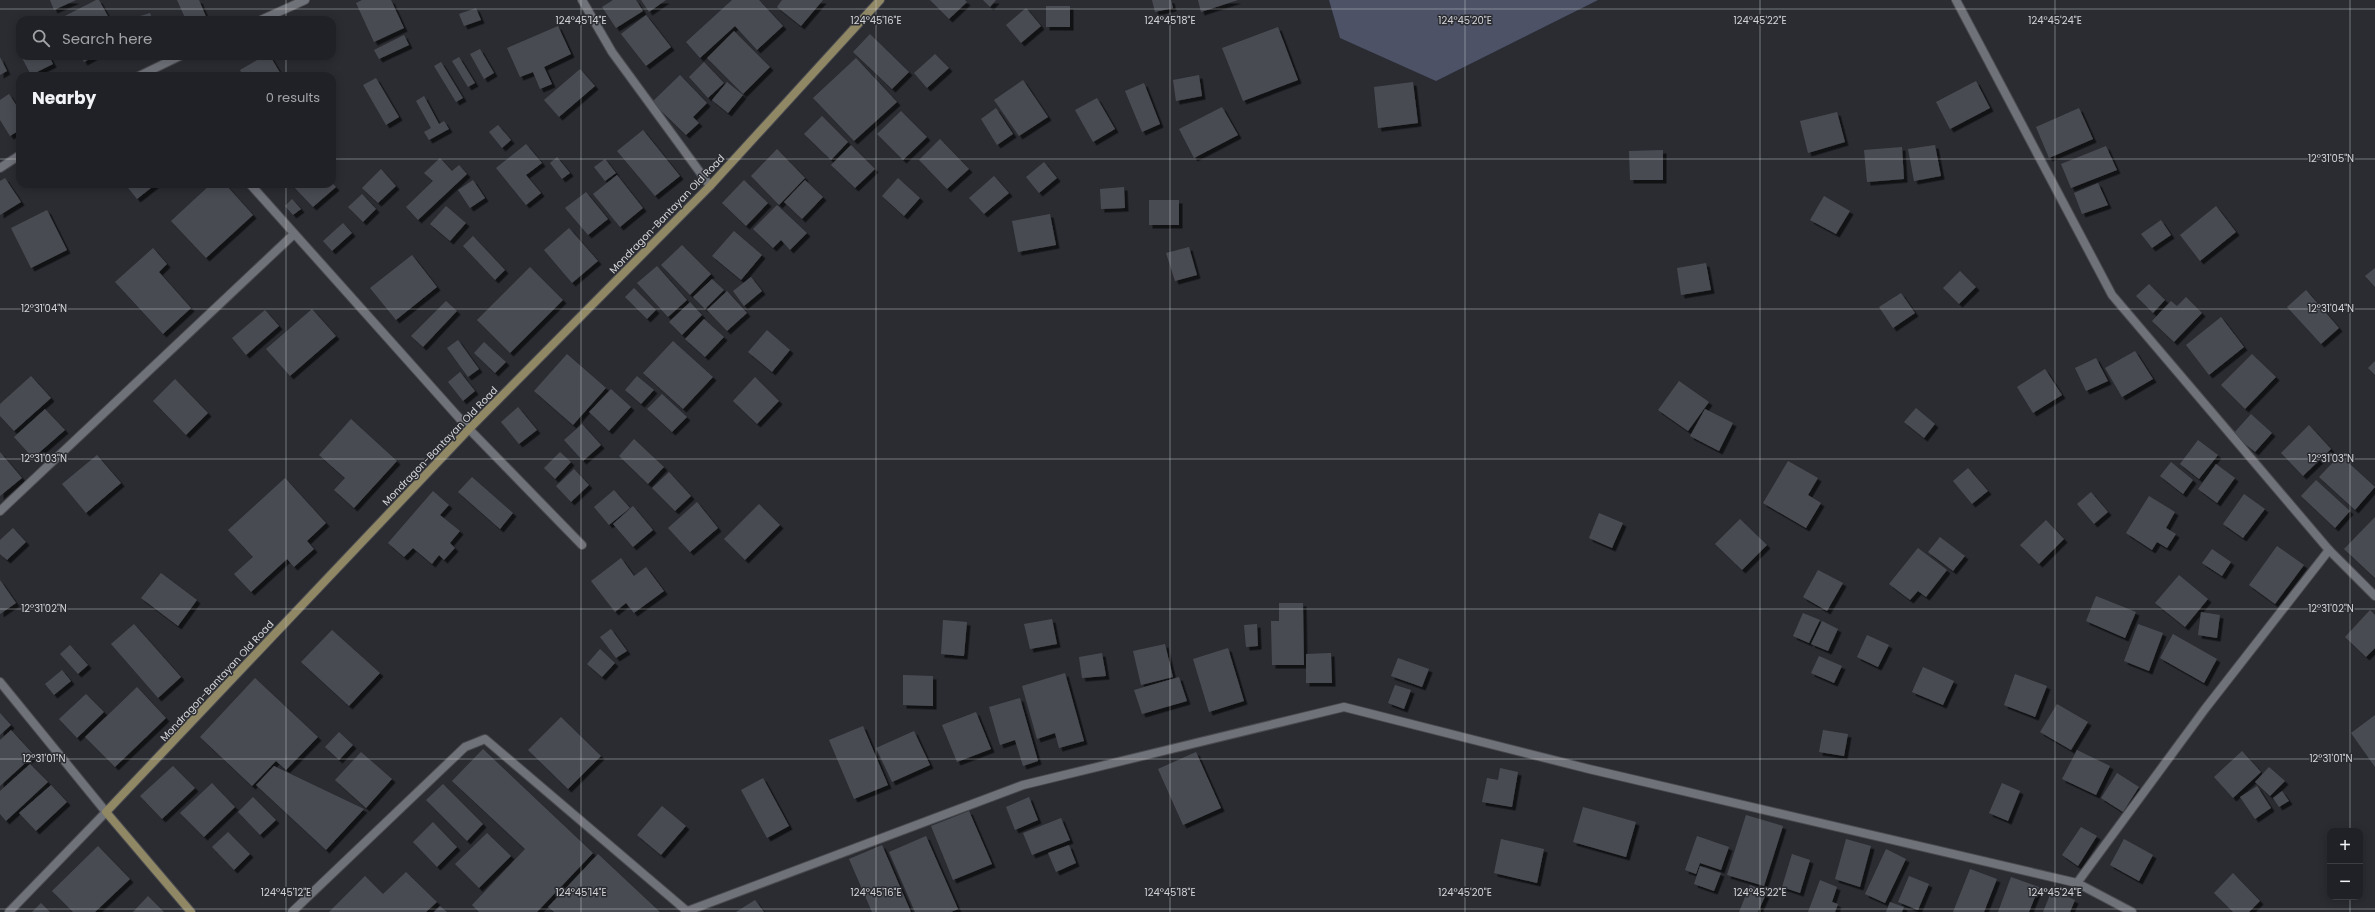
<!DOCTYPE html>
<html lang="en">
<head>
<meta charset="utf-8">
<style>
  body { margin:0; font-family:Poppins,sans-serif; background:#28292e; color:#f1f3f6 }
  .controls { position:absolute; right:12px; bottom:12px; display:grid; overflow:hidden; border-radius:8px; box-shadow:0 2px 10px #0003 }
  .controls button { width:36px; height:36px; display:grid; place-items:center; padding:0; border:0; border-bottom:1px solid #3d3e43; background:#202126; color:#f1f3f6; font:20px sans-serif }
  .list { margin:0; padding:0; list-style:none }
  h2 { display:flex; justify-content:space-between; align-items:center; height:52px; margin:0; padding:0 16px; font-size:17px }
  h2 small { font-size:13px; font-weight:400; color:#a2a3a7 }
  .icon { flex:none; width:22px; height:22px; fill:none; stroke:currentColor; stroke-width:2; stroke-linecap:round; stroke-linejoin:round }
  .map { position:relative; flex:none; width:2375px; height:912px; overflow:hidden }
  .search { position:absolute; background:#202126; box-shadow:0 2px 10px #0003; left:16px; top:16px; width:320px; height:44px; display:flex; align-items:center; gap:10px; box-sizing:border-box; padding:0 14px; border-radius:12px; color:#a2a3a7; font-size:15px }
  .panel { position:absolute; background:#202126; box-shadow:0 2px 10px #0003; left:16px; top:72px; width:320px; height:116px; border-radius:12px }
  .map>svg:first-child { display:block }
  .green { fill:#4d5267 }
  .building { fill:#4a4c53; filter:url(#shadow) }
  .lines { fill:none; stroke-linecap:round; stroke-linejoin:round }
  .street-casing { stroke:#494a4f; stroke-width:10 }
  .secondary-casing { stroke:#494a4f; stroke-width:10 }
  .street { stroke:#70727a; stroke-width:8 }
  .secondary { stroke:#908765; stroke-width:8 }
  .ticks { fill:none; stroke:#d3d4d8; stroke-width:1; stroke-opacity:0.45 }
  .labels { text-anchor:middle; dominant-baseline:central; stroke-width:3; stroke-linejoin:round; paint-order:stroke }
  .street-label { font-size:10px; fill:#d3d4d8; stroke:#2a2c32 }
  .ticks-label { font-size:10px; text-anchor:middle; fill:#d3d4d8; stroke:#2a2c32; stroke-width:3; stroke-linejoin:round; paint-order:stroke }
</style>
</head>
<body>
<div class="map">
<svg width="2375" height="912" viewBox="0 0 2375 912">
  <defs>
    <filter id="shadow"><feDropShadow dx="3.5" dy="3.5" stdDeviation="0" flood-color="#0009"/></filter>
  </defs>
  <rect width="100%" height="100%" fill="#2a2c32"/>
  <polygon class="green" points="1329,0 1598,0 1436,81 1340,38"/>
  <g class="building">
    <polygon points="50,0 76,0 54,10"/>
    <polygon points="96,0 99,0 110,20 62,20 61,18"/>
    <polygon points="177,0 199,0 207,19 186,20"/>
    <polygon points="362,0 391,0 404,28 374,42 356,3"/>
    <polygon points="613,0 636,0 643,11 616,28 602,7"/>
    <polygon points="641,0 666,0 649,12"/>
    <polygon points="732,0 759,0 783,26 757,50 735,26 700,58 686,42"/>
    <polygon points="782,0 823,0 801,26 777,7"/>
    <polygon points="930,0 965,0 967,2 949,19"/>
    <polygon points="983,0 996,0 990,7"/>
    <polygon points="1152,0 1171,0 1173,8 1155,12"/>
    <polygon points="1198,0 1238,0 1201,12"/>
    <rect x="1046" y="6" width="24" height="21"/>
    <polygon points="476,8 481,20 464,26 459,14"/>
    <polygon points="1026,8 1041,26 1021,43 1006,25"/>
    <polygon points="150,13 153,20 135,20 134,18"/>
    <polygon points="646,15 671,47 646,66 621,34"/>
    <polygon points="558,26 571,54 544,67 552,84 540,89 533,72 520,77 507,48"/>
    <polygon points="1278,27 1298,80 1243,101 1222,48"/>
    <polygon points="734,31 770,67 743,94 707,58"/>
    <polygon points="870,34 909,72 892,89 853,52"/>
    <polygon points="404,35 409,45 379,59 374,50"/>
    <polygon points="20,45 20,54 16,47"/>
    <polygon points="480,49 494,73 484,79 470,54"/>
    <polygon points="935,54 949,68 927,88 914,73"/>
    <polygon points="21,56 49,56 53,64 31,75"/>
    <polygon points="81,56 95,56 84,62"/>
    <polygon points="264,56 270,56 282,76 243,76 240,70"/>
    <polygon points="0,57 7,71 0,75"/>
    <polygon points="459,57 475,83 468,87 452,61"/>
    <polygon points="856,58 897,102 854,141 813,98"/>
    <polygon points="441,62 463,98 456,102 434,66"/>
    <polygon points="704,62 724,83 708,98 689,77"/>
    <polygon points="580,69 595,86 559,117 544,100"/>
    <polygon points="680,75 707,103 693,117 699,123 686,135 652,102"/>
    <polygon points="1199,75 1202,96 1176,101 1173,80"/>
    <polygon points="376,78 399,117 386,125 363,85"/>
    <polygon points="1023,80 1048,117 1019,136 994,100"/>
    <polygon points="1976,81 1990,108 1950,129 1936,102"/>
    <polygon points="727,82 743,95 728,113 712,100"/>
    <polygon points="1413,82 1418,123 1378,128 1374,87"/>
    <polygon points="1144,83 1160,124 1142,132 1125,91"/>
    <polygon points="9,94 20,111 20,130 10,136 0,120 0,100"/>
    <polygon points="424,96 439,124 444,121 449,129 429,140 424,132 431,128 416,101"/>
    <polygon points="1097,98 1115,129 1093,142 1075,110"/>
    <polygon points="1222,107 1238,135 1194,158 1179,129"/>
    <polygon points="996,108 1013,134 997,145 981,119"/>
    <polygon points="2079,108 2093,139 2049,158 2036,127"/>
    <polygon points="901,111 927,137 903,160 877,134"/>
    <polygon points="1837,112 1845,142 1808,153 1800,121"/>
    <polygon points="822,116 848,142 831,160 804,134"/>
    <polygon points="498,125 511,140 502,148 489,132"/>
    <polygon points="643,130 680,176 655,196 617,151"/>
    <polygon points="940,139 969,169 947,189 919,160"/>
    <polygon points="526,144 542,163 526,175 541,193 526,205 496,168"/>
    <polygon points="851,145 875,169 855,188 831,165"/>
    <polygon points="1935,145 1941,176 1914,181 1908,149"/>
    <polygon points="2106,146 2117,170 2071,188 2061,164"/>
    <polygon points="1902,147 1904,179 1867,182 1864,150"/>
    <polygon points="777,149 805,178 779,205 751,176"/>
    <polygon points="1663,150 1663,180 1630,180 1629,151"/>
    <polygon points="557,157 570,173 562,179 550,163"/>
    <polygon points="440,158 452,171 459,165 467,174 418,220 406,207 433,181 424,173"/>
    <polygon points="605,159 616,173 605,181 594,167"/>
    <polygon points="1044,162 1057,178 1039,193 1026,177"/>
    <polygon points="381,169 396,186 378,203 362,188"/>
    <polygon points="617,175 643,208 620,227 593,194"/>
    <polygon points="994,176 1009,193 984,214 969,198"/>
    <polygon points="5,178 21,202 0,215 0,181"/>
    <polygon points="898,178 920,198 904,216 882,196"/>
    <polygon points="473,180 485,198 470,208 458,190"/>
    <polygon points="744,180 768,203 746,226 722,203"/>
    <polygon points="805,180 823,197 802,219 784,202"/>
    <polygon points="332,183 336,187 313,207 291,184"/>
    <polygon points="2098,183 2108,205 2082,214 2074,193"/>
    <polygon points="125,184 156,184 137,199"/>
    <polygon points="211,184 225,184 253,215 206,258 171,221"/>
    <polygon points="1124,187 1125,208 1101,209 1100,189"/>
    <polygon points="586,192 608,219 588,235 565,208"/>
    <polygon points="362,194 376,209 363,222 348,207"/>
    <polygon points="1824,196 1850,211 1836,234 1810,220"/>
    <polygon points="292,199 301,209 293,215 285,206"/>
    <rect x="1149" y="200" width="30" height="25"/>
    <polygon points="777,205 807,233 790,250 781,240 773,248 753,229"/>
    <polygon points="446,206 466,223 450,241 430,224"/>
    <polygon points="2216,206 2236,232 2200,261 2180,235"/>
    <polygon points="47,210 67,250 31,268 11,228"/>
    <polygon points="1050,214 1056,245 1018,252 1012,221"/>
    <polygon points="2161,220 2171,235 2152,248 2141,234"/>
    <polygon points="343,223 352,233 332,251 323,241"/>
    <polygon points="569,228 598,261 572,283 544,250"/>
    <polygon points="734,231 762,255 741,280 712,256"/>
    <polygon points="473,236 505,270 495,280 463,246"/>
    <polygon points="682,245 711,274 690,295 661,265"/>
    <polygon points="1189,247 1197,275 1175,281 1166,253"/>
    <polygon points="153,248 167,264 159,272 191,308 163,334 115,282"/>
    <polygon points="412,255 437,287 396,320 370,288"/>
    <polygon points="1706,263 1711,290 1681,295 1677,268"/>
    <polygon points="657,266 687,300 668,317 637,283"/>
    <polygon points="530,267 563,300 510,353 477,320"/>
    <polygon points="2375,268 2375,287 2365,276"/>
    <polygon points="1960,271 1976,287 1959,304 1943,288"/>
    <polygon points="751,277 762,291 744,306 733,291"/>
    <polygon points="712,279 724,290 705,309 693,297"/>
    <polygon points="2149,284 2165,300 2153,313 2136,296"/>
    <polygon points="634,288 656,310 647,319 625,297"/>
    <polygon points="2306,290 2339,328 2321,344 2287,307"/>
    <polygon points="727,291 747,313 727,331 707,310"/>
    <polygon points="1901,293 1915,313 1893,328 1879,307"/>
    <polygon points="2186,297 2202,313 2174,342 2152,321 2171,301 2177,306"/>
    <polygon points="446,301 457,311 423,347 411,336"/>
    <polygon points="690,302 702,315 682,335 669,322"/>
    <polygon points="312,309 336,336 290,376 266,349"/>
    <polygon points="265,310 279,326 246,355 232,338"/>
    <polygon points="2221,317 2244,347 2209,375 2186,345"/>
    <polygon points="704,319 724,337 705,357 685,339"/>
    <polygon points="767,330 790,350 772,372 748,352"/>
    <polygon points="458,340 479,369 468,377 447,348"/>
    <polygon points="673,341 713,377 683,409 643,373"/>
    <polygon points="484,342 506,362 495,373 474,353"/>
    <polygon points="2135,351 2153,379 2122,397 2105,368"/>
    <polygon points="567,354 606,388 573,425 534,391"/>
    <polygon points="2252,354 2276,377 2245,409 2221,385"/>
    <polygon points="2096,358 2108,381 2086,391 2075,368"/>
    <polygon points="2375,361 2375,375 2368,368"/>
    <polygon points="2045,369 2062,395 2033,413 2017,387"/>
    <polygon points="460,372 475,391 463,401 448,382"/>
    <polygon points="31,376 51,398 14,431 0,416 0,404"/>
    <polygon points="637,376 654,390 641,404 625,390"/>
    <polygon points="755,377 779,401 757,424 733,401"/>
    <polygon points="175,379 208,413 186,435 153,401"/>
    <polygon points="1679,381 1709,402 1688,431 1658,410"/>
    <polygon points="611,389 631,407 609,431 589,412"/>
    <polygon points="662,394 687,417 672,432 647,409"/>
    <polygon points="518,407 537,430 519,444 501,422"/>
    <polygon points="1916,408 1935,424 1924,438 1904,422"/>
    <polygon points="45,409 65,430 33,458 14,437"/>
    <polygon points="1705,409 1733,423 1719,451 1690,436"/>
    <polygon points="2251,414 2272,433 2255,452 2233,434"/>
    <polygon points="351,419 397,461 354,508 334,490 345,478 319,455"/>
    <polygon points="582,424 601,445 583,461 564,440"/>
    <polygon points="2309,425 2331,449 2303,476 2281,453"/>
    <polygon points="634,439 664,467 648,484 619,456"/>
    <polygon points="2198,440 2218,455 2199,479 2180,464"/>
    <polygon points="0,452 22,478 0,496"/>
    <polygon points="560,452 571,462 555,479 544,468"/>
    <polygon points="97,455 121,483 86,513 62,484"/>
    <polygon points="2340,455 2375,487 2355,510 2319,477"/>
    <polygon points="1788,461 1818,478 1808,495 1821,503 1806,528 1763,503"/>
    <polygon points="2171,462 2193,480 2183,494 2160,476"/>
    <polygon points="2216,464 2235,478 2217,503 2198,489"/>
    <polygon points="1968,468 1988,491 1972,504 1953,481"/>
    <polygon points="574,469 589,485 571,502 556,486"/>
    <polygon points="669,472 691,496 675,511 652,488"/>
    <polygon points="472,477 513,513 500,529 458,492"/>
    <polygon points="285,478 326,523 307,541 314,549 294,567 287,559 251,592 234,574 253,557 228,530"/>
    <polygon points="2316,480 2350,511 2335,528 2301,496"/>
    <polygon points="614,490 630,508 609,525 594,507"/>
    <polygon points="433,491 449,505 440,515 460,531 450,543 455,548 444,560 439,555 432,564 413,548 404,557 388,543"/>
    <polygon points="2091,492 2108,512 2094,524 2077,504"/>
    <polygon points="2244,494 2265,509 2243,538 2223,524"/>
    <polygon points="2149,496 2175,512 2166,528 2176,534 2167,548 2157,542 2152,550 2126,533"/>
    <polygon points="697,502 718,528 690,552 668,528"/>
    <polygon points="759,504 780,525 745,560 724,539"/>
    <polygon points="633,506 653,530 633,547 613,524"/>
    <polygon points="1599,513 1623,523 1612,548 1589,538"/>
    <polygon points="2375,517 2375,578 2344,549"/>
    <polygon points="1740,519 1767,545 1742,570 1715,544"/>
    <polygon points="2046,520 2064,539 2039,564 2020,545"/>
    <polygon points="13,528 26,542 7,560 0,554 0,540"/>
    <polygon points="1940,537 1965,556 1953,571 1928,552"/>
    <polygon points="2277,546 2304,565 2275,604 2249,585"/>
    <polygon points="1918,548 1947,570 1926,597 1918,591 1910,600 1889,584"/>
    <polygon points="2212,549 2231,562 2222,576 2202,563"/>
    <polygon points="621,558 634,576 646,567 664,591 634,613 626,603 615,612 591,581"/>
    <polygon points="1818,570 1843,583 1827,611 1803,597"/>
    <polygon points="161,573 197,600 178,626 141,598"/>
    <polygon points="2179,575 2208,599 2185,627 2155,603"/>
    <polygon points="0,580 16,603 0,614"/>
    <polygon points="2096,596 2136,612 2125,638 2086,621"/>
    <polygon points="1279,603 1303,603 1304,665 1272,665 1271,621 1279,621"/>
    <polygon points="2370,610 2375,615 2375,648 2366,657 2345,637"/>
    <polygon points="2201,612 2220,615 2217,638 2198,635"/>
    <polygon points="1803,613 1820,620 1809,643 1793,636"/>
    <polygon points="1052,619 1057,644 1030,649 1024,624"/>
    <polygon points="943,620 967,622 964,656 941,654"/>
    <polygon points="1822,621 1838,629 1828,651 1811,644"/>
    <polygon points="134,624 181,677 158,698 111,644"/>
    <polygon points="1257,624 1258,646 1246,647 1244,625"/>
    <polygon points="2138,624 2163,633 2149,671 2124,661"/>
    <polygon points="611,629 627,651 616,658 600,637"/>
    <polygon points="332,630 380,673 349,706 301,662"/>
    <polygon points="2173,634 2217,659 2204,683 2160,658"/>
    <polygon points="1867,635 1889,645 1878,667 1857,657"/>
    <polygon points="1165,644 1173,677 1141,685 1133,651"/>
    <polygon points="70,645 88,665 78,674 60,654"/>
    <polygon points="1228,648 1244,701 1209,712 1193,659"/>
    <polygon points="600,649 615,663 602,677 587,664"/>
    <polygon points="1102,653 1106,676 1082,678 1079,657"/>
    <polygon points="1331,653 1332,683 1306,683 1306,654"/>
    <polygon points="1819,656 1842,666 1834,683 1811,673"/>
    <polygon points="1398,658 1429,669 1422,687 1391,676"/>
    <polygon points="1923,667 1954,681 1943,705 1912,692"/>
    <polygon points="62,670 71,681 54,695 45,684"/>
    <polygon points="1065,673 1084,741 1059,748 1055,733 1037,739 1022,686"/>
    <polygon points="2015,674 2047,686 2035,717 2004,705"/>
    <polygon points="903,675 933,676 933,706 903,705"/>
    <polygon points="1179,677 1187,701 1142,714 1134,690"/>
    <polygon points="255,678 318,737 286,770 276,761 252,786 200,737"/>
    <polygon points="1395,685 1411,690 1404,709 1388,703"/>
    <polygon points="137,687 166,718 115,767 85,737"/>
    <polygon points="86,694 104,712 77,738 59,719"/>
    <polygon points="1020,698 1038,761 1023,766 1015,740 1000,745 989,707"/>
    <polygon points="2057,704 2088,722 2071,750 2040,732"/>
    <polygon points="976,712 991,749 957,762 942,725"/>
    <polygon points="0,713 11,725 0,735"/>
    <polygon points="2375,715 2375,767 2351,733"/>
    <polygon points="561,717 601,756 568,789 528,750"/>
    <polygon points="863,726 888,785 854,799 829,740"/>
    <polygon points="11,730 34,755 0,786 0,740"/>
    <polygon points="1823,730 1848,734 1844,756 1819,752"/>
    <polygon points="914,731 930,765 892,782 876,748"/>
    <polygon points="339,732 353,745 339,760 325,747"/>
    <polygon points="483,749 593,853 537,912 479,912 472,905 525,849 452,781"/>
    <polygon points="2077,750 2110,766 2096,795 2062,779"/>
    <polygon points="2242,751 2261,772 2233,798 2214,777"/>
    <polygon points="361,752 392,779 366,808 335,780"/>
    <polygon points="1196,752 1221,808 1183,825 1158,769"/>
    <polygon points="30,764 48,782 6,821 0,814 0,791"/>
    <polygon points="173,766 195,788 162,819 140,796"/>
    <polygon points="274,766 364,809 326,850 256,785"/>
    <polygon points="2269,767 2285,781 2270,796 2255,782"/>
    <polygon points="1500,768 1518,772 1512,807 1482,802 1487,778 1498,780"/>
    <polygon points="2117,773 2139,787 2123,812 2101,798"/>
    <polygon points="763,778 789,826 767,838 741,790"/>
    <polygon points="212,783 235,807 204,837 180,813"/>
    <polygon points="2002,783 2020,791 2008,821 1989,813"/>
    <polygon points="443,784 483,824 467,841 426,800"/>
    <polygon points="51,785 67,802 36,831 19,813"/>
    <polygon points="2257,786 2271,808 2255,819 2240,797"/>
    <polygon points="2282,791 2289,801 2279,807 2273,798"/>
    <polygon points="253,797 276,820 260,835 238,812"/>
    <polygon points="1029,797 1038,820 1015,830 1006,807"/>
    <polygon points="662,806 686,826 661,855 637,835"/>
    <polygon points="1583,807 1636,822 1626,857 1573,842"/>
    <polygon points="969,811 992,864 953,880 931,826"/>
    <polygon points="1746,815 1783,826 1764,886 1727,875"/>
    <polygon points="1061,818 1070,840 1032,855 1023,833"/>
    <polygon points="433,822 457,847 437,867 413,842"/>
    <polygon points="2081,827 2097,836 2078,866 2062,855"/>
    <polygon points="228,832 250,854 234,870 212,847"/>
    <polygon points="487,833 511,856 479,888 455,864"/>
    <polygon points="926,836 958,909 951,912 915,912 889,852"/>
    <polygon points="1697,836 1729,847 1721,870 1700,863 1696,874 1685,870"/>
    <polygon points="1501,839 1544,849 1537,883 1494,873"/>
    <polygon points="1846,839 1871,846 1860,887 1835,879"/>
    <polygon points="2124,839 2153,855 2139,881 2110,865"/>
    <polygon points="882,845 911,912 872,912 849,859"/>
    <polygon points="1069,845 1076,863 1056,872 1048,853"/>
    <polygon points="98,846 130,879 95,912 73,912 52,891"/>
    <polygon points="1886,849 1906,859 1885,903 1865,894"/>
    <polygon points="598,854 660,912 554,912 548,907"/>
    <polygon points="1792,854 1810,860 1800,893 1782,887"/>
    <polygon points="1700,866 1721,873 1714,891 1694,884"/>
    <polygon points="1970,869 1997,879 1984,912 1953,912"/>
    <polygon points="406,872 437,902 426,912 329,912 365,876 383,894"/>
    <polygon points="2233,873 2260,901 2249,912 2233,912 2214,893"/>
    <polygon points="1909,876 1929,884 1918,910 1898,902"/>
    <polygon points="2011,877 2039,887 2029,912 1998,912"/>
    <polygon points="1820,880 1837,887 1832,902 1838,904 1835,912 1808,912"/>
    <polygon points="1750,885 1767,892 1758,912 1739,912"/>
    <polygon points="2052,890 2075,900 2070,912 2043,912"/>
    <polygon points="148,896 164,912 133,912"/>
    <polygon points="755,900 764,912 736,912"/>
    <polygon points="1890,902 1904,907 1902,912 1886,912"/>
    <polygon points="41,903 50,912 32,912"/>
    <polygon points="440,906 447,912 434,912"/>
  </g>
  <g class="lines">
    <defs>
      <g id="street">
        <polyline points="582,0 612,52 710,186"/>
        <polyline points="1956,0 2112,295 2329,550 2375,596"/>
        <polyline points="261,20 305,0"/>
        <polyline points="139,76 180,56"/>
        <polyline points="0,168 20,155"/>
        <polyline points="250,184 469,429 582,545"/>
        <polyline points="0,511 294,234"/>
        <polyline points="0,682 106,812 9,912"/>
        <polyline points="2077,883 2205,709 2329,550"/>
        <polyline points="292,912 465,747 485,739 688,912"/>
        <polyline points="685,912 1023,785 1344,707 1589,769 2077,883 2132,912"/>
      </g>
      <polyline id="secondary" points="191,912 106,812 469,429 710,186 880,0"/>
    </defs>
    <use href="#street" class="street-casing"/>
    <use href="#secondary" class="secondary-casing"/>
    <use href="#street" class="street"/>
    <use href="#secondary" class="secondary"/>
  </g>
  <path class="ticks" d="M286,0V20M581,0V912M876,0V912M1170,0V912M1465,0V912M1760,0V912M2055,0V912M2350,0V831M0,9H2375M286,56V76M0,159H20M332,159H2375M286,184V912M0,309H2375M0,459H2375M0,609H2375M0,759H2375M2350,897V912M0,909H2375"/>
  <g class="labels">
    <g class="street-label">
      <text transform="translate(667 214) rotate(-46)">Mondragon-Bantayan Old Road</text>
      <text transform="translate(440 446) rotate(-46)">Mondragon-Bantayan Old Road</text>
      <text transform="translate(217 681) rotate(-47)">Mondragon-Bantayan Old Road</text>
    </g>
  </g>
  <g class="ticks-label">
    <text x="581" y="24">124°45'14"E</text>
    <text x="876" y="24">124°45'16"E</text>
    <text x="1170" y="24">124°45'18"E</text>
    <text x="1465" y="24">124°45'20"E</text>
    <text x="1760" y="24">124°45'22"E</text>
    <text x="2055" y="24">124°45'24"E</text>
    <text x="2331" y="162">12°31'05"N</text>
    <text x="44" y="312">12°31'04"N</text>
    <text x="2331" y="312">12°31'04"N</text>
    <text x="44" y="462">12°31'03"N</text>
    <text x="2331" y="462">12°31'03"N</text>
    <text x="44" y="612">12°31'02"N</text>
    <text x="2331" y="612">12°31'02"N</text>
    <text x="44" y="762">12°31'01"N</text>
    <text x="2331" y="762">12°31'01"N</text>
    <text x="286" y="896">124°45'12"E</text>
    <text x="581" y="896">124°45'14"E</text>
    <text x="876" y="896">124°45'16"E</text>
    <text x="1170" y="896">124°45'18"E</text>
    <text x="1465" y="896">124°45'20"E</text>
    <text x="1760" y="896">124°45'22"E</text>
    <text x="2055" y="896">124°45'24"E</text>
  </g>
</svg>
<div class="controls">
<button>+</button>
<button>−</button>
</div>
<div class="search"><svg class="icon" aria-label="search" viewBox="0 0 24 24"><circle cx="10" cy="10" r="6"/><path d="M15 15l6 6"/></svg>Search here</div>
<section class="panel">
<h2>Nearby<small>0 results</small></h2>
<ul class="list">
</ul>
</section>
</div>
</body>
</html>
